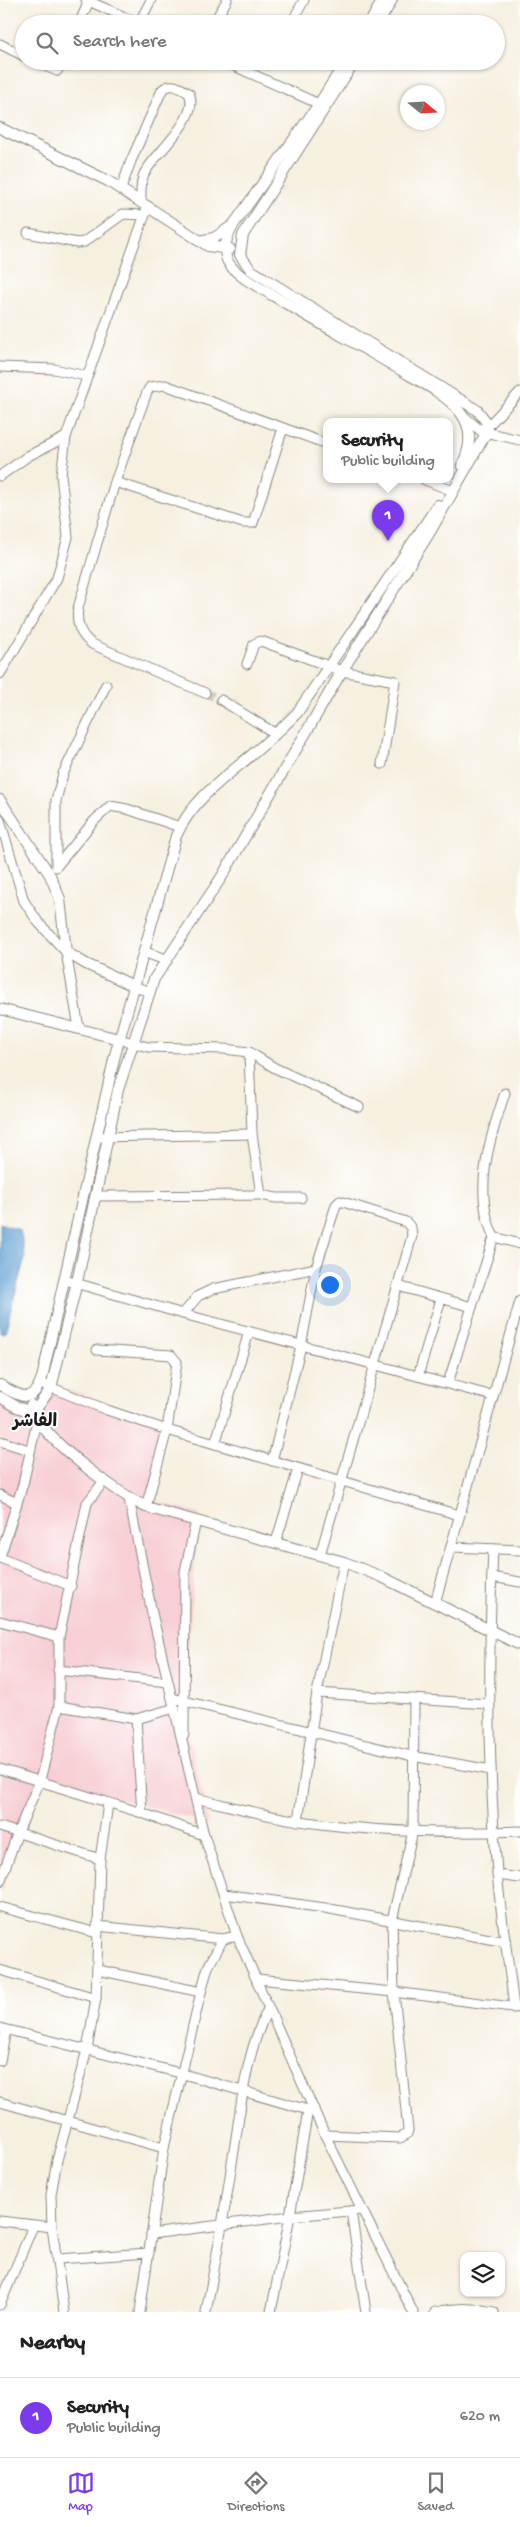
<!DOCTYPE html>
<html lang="en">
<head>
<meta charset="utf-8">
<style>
  body { margin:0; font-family:"Gochi Hand","Playpen Sans Arabic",sans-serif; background:#f6f6f6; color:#222 }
  .controls { position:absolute; right:15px; bottom:15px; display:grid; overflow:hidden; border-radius:10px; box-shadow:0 1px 4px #0004 }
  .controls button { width:45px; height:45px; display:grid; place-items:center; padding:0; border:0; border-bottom:1px solid #e0e0e0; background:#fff; color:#222; font:25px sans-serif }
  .compass { position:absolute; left:400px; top:85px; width:45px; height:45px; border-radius:50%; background:#fff; box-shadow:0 1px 4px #0004; rotate:108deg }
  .you { position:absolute; left:329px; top:1284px; width:18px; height:18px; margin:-12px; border:4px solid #fff; border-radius:50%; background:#1a73e8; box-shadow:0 0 0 8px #1a73e833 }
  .badge { display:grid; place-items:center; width:32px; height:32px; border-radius:50%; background:#7c3aed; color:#fff; font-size:16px; font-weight:700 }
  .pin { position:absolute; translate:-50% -41px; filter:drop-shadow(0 1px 2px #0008) }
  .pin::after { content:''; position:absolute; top:26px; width:18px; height:15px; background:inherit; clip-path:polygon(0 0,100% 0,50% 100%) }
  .popup { position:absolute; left:323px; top:418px; width:130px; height:65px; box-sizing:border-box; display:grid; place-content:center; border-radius:10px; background:#fff; filter:drop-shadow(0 1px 4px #0005); font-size:16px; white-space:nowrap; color:#767676 }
  .popup b { font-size:19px; color:#222 }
  .popup::after { content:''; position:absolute; left:50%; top:100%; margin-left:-10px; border:10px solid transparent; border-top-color:#fff }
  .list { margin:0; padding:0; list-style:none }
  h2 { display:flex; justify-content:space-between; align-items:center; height:65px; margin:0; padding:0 20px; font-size:21px }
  h2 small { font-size:16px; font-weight:400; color:#767676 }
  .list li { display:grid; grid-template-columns:32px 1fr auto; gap:15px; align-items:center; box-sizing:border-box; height:80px; padding:0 20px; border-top:1px solid #e0e0e0 }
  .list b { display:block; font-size:19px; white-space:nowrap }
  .list p { margin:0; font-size:16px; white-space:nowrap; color:#767676 }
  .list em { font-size:16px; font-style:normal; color:#767676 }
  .icon { flex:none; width:28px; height:28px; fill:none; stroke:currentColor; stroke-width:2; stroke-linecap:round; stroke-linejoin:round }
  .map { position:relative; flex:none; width:520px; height:2312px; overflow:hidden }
  .search { position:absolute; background:#fff; box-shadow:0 1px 4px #0004; left:15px; right:15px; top:15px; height:55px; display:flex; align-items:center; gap:12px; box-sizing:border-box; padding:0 18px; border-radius:28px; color:#767676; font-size:19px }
  .sheet { height:145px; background:#fff }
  nav { display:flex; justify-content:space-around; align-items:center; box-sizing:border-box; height:70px; border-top:1px solid #e0e0e0; background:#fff; font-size:14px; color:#767676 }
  nav a { display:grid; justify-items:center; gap:2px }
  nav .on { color:#7c3aed }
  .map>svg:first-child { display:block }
  .built { fill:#f7cfd4 }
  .water { fill:#5f9fd2; stroke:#3e5e77 }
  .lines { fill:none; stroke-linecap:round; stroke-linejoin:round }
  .minor-tunnel { stroke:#d5d0c3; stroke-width:9; stroke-dasharray:9 4.5; stroke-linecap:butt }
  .minor-casing { stroke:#89867e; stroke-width:11 }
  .tertiary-casing { stroke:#89867e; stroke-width:12 }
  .minor { stroke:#fff; stroke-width:9 }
  .tertiary { stroke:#fff; stroke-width:10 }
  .labels { text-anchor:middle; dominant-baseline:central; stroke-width:4; stroke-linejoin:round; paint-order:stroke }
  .quarter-label { font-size:18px; font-weight:bold; fill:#1c1c1c; stroke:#fff }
</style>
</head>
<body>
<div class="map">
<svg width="520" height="2312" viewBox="0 0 520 2312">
  <rect width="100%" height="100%" fill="#fff"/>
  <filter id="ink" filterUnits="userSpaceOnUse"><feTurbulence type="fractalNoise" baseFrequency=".02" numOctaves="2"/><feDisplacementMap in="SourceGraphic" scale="10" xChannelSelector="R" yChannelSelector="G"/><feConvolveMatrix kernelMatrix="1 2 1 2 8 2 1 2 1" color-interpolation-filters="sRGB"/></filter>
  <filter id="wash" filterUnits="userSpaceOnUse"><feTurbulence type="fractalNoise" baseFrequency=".0096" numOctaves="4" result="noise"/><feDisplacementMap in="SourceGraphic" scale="20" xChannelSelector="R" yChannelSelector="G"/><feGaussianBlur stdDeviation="1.12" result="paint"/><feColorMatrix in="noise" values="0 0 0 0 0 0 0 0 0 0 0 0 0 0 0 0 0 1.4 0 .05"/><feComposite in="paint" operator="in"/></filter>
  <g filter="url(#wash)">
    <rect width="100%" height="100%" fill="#f6f0e0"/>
    <polygon class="built" points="57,1387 162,1419 154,1501 199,1514 183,1707 209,1824 44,1778 0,1894 0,1400"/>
    <polygon class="water" points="0,1223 20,1230 25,1257 5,1332 0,1333"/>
  </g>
  <g filter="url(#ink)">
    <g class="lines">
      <polyline class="minor-tunnel" points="205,693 221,700"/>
      <defs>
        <g id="minor">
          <polyline points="86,0 141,24"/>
          <polyline points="139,23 151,0"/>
          <polyline points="79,24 89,1"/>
          <polyline points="213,24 227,0"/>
          <polyline points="291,24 304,0"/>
          <polyline points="0,44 24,56"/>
          <polyline points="33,61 57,71 63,61"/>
          <polyline points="223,61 319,104"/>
          <polyline points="268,64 269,61"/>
          <path d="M121,189L131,161L162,90C171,81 180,88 189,93C201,118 154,154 144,174C140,182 141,193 141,201"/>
          <polyline points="28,233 77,243 84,242 123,214 145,215"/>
          <polyline points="0,367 54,369 86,376"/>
          <polyline points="465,417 481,431 520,440"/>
          <polyline points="488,426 520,392"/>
          <polyline points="0,476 28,456 66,437"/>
          <polyline points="425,480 453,491"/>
          <polyline points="115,482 243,523 253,523 283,428"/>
          <polyline points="247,664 254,644 261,641 342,671 395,681 382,764"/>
          <polyline points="0,674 57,578 68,537 61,475 66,437 148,206"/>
          <path d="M205,693L92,644C79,634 76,623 78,608L115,482L147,392L150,387L165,385L327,444"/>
          <polyline points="221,700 276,734"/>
          <polyline points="0,820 24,901 38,922 66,952 79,1028"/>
          <polyline points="56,866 56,800 63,774 106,685"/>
          <polyline points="56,867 94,821 110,806 127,809 180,827"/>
          <polyline points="134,986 149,992"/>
          <polyline points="119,1039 148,1047 224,1049 249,1052 275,1068 359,1107"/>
          <polyline points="249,1052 252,1134 261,1195"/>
          <polyline points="96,1137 252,1134"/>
          <polyline points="95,1196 261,1195 276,1198 301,1198"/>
          <path d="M494,1237C472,1192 490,1137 505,1093"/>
          <polyline points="65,1280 183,1314 493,1396"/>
          <polyline points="398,1286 472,1307"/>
          <polyline points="183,1314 198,1296 213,1289 316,1268"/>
          <polyline points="97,1350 171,1355 177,1362 167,1430 146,1507"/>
          <polyline points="418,1376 441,1299"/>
          <polyline points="40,1383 107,1410 167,1430 459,1515"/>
          <polyline points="448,1383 494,1237 520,1244"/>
          <polyline points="0,1441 29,1450"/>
          <polyline points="215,1444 249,1332"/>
          <polyline points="272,1461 301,1346 316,1268 336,1205 340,1201 406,1222 411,1228 412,1236 320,1555"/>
          <polyline points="0,1495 17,1503"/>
          <polyline points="129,1499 152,1613 204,1835 237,1936 325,2135 413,2312"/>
          <polyline points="276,1542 298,1469"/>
          <polyline points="452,1547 520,1550"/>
          <path d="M493,1549C488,1657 488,1764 497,1872C501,1918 509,1963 514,2008"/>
          <polyline points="0,1557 23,1484 38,1417"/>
          <polyline points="0,1558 71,1586"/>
          <polyline points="492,1577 520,1582"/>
          <polyline points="435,1603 520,1301"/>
          <polyline points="0,1621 59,1637"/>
          <polyline points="58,1670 168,1682"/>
          <polyline points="317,1693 489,1704"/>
          <polyline points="172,1698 412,1756 491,1770"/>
          <polyline points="59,1706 136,1719"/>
          <polyline points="184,1735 185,1571 196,1521"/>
          <polyline points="0,1769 142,1813 204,1835"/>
          <path d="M196,1798C230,1806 265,1816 300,1821C372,1832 447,1834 520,1831"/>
          <polyline points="142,1813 136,1719 175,1708"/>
          <polyline points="298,1821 317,1693 344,1562"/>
          <polyline points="0,1827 100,1859"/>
          <polyline points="497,1875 520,1878"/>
          <polyline points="0,1882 18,1832 40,1780 59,1706 59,1637 87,1503 104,1481"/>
          <polyline points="224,1894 325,1908 506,1942"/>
          <polyline points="0,1907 97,1933"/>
          <polyline points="97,1926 223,1939"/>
          <polyline points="0,1970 96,1998"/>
          <polyline points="98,1970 201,1992"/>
          <polyline points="257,1979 394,1992 520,2008"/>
          <polyline points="0,2028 180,2073 308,2110 314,2109"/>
          <polyline points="0,2061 6,2030"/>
          <polyline points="0,2102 164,2148"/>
          <polyline points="325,2135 400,2138 407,2134 408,2130 394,1992 392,1920 413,1831 414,1699"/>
          <polyline points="351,2211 366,2312"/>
          <polyline points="0,2221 52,2227"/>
          <polyline points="151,2234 290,2216 362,2210"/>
          <polyline points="57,2259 149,2253"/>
          <polyline points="0,2305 33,2226"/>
          <polyline points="64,2312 52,2227 51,2195 57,2160 87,2050 96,1998 100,1859 108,1804"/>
          <polyline points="140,2312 164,2148 201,1992 208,1967 223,1939 237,1936"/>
          <path d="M206,2312C216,2261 225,2209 233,2157C241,2108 245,2054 268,2009"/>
          <polyline points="271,2312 290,2216 308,2110"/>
          <path d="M435,2312C456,2307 473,2307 494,2312"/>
        </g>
        <g id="tertiary">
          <polyline points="369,24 383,0"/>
          <polyline points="378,24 392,0"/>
          <path d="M346,61L319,104L234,224C228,235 222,247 227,260C234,275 258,286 272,295C312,319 353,342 394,366C415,379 444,392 460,412C473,428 471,448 462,465"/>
          <polyline points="0,128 108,181 208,246 230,249"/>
          <polyline points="199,241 214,238 232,226"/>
          <polyline points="0,800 50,875 60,899 66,952 86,964 134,986"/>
          <polyline points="144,952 167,960"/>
          <polyline points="0,1009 119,1039"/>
          <path d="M0,1385C20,1396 32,1406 42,1378L115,1055L176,836C191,802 220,781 248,758C265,744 281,729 297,713L438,505"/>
          <polyline points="0,1397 17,1407 29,1411 37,1408 51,1388 77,1282 118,1090 154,979 221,878 342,671 430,532 488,430 485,420 477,410 251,270 240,255 243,235 355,61"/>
          <path d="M31,1405C37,1436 117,1493 146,1507L344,1562L382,1577L520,1645"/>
        </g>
      </defs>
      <use href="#minor" class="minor-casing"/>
      <use href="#tertiary" class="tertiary-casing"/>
      <use href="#minor" class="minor"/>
      <use href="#tertiary" class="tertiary"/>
    </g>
  </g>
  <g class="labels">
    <g class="quarter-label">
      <text x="35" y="1422">الفاشر</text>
    </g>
  </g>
</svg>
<div class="controls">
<button><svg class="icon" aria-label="layers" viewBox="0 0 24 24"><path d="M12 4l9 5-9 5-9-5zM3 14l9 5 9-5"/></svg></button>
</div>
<svg class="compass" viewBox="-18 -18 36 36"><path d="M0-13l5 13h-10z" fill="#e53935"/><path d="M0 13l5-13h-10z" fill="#767676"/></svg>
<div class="you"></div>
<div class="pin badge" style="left:388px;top:541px">1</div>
<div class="popup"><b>Security</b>Public building</div>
<div class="search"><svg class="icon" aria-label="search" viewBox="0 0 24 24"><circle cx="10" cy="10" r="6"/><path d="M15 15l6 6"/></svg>Search here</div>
</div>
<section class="sheet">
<h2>Nearby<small></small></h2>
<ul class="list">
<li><span class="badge">1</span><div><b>Security</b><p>Public building</p></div><em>620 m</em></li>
</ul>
</section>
<nav>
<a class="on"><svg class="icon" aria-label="map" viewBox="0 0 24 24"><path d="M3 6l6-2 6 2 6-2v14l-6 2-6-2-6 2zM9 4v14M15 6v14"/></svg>Map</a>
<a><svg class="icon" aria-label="directions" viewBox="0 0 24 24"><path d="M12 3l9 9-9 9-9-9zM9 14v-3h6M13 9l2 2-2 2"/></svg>Directions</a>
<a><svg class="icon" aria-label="saved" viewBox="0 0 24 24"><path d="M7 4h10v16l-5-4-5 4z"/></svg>Saved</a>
</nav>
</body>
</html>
